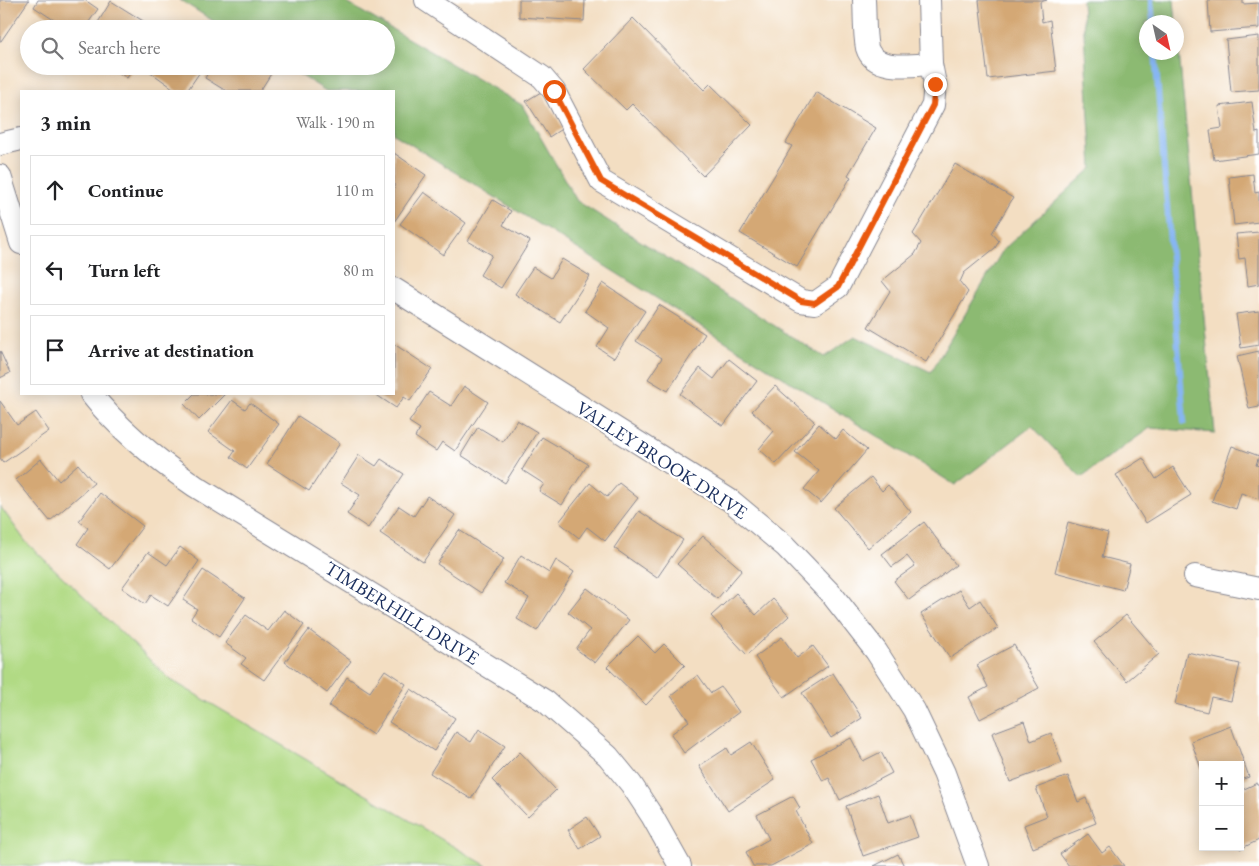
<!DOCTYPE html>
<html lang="en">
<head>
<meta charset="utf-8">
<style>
  body { margin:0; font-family:"EB Garamond",serif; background:#f2f2f2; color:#202124 }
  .controls { position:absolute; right:15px; bottom:15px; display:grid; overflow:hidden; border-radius:0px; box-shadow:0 2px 12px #0003 }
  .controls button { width:45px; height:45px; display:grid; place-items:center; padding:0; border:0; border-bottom:1px solid #e0e0e0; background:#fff; color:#202124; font:25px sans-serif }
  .compass { position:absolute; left:1139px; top:15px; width:45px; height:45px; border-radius:50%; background:#fff; box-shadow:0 2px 12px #0003; rotate:146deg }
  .stop { position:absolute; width:15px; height:15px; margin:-11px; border:4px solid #ea580c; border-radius:50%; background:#fff }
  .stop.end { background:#ea580c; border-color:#fff; box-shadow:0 1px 5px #0008 }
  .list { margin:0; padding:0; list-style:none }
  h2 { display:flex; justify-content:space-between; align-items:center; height:65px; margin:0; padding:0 20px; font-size:21px }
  h2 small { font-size:16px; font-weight:400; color:#757577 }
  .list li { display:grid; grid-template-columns:32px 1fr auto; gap:15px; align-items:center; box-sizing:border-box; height:70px; margin:0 10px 10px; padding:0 10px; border:1px solid #e0e0e0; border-radius:0px }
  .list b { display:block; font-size:19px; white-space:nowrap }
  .list em { font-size:16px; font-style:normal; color:#757577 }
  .icon { flex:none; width:28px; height:28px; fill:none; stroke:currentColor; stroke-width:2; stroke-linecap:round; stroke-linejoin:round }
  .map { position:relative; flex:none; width:1259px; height:866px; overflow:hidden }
  .search { position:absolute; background:#fff; box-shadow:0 2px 12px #0003; left:20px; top:20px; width:375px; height:55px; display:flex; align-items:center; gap:12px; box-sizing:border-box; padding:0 18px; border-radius:28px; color:#757577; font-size:19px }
  .panel { position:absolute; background:#fff; box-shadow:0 2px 12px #0003; left:20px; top:90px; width:375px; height:305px; border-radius:0px }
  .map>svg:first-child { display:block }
  .green { fill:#b1da84; stroke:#668471 }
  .forest { fill:#8cba72; stroke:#547468 }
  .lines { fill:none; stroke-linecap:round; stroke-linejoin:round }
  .stream { stroke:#87b6f2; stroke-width:6 }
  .building { fill:#d4a874 }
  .minor-casing { stroke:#878690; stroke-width:24 }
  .minor { stroke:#fff; stroke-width:22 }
  .route { stroke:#ea580c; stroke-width:6 }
  .labels { text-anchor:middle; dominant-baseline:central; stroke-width:4.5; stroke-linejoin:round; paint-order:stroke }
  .street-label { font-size:19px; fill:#1b2f5e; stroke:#fff }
</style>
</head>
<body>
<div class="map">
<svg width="1259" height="866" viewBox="0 0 1259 866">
  <rect width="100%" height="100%" fill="#fff"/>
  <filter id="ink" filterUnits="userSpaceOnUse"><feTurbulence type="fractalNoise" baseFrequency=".02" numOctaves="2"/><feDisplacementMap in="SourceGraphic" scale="10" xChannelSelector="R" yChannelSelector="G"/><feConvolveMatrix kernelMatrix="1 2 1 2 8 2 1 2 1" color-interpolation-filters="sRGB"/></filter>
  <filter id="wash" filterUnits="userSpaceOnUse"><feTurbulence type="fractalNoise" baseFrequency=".0096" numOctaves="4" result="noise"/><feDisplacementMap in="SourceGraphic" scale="20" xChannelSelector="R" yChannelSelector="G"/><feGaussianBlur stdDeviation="1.12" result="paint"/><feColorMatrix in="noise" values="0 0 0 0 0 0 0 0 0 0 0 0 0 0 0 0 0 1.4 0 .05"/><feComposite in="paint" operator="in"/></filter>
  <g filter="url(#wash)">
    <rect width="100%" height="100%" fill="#f3dec2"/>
    <polygon class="green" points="0,506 26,542 171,680 487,866 0,866"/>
    <polygon class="forest" points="180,0 342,0 522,105 577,201 824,357 855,336 931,372 1003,250 1092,168 1082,0 1174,0 1176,22 1146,22 1146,52 1176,52 1177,31 1215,433 1150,428 1081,477 1032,426 955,485 394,134 394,91 326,91 286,66 386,66 386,29 226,29"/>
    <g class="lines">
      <g class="stream">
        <polyline points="1151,0 1153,22"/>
        <polyline points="1155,52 1184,422"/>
      </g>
    </g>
    <g id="blocks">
      <g class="building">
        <polygon points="0,0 29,0 1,41 0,41"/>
        <polygon points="38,0 85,0 98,9 84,29 57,29 60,24 34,7"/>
        <polygon points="519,0 585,0 584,21 519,17"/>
        <polygon points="979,0 1047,0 1040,2 1042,22 1050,20 1056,71 988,79"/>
        <polygon points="1208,0 1243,0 1243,4 1259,3 1259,28 1210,32"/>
        <polygon points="111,1 156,29 94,29"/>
        <polygon points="633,18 704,90 710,84 752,125 703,176 632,104 626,110 584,69"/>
        <polygon points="1259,36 1259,90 1231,92 1226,40"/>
        <polygon points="108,66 134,66 127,78"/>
        <polygon points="142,66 204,66 187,91 177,91"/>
        <polygon points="212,66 269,66 274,69 260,91 226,91 205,78"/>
        <polygon points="541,92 563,128 549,137 526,101"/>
        <polygon points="816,92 876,128 848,175 851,177 797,267 740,233 792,146 786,143"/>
        <polygon points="1252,102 1256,133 1259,132 1259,154 1214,160 1210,130 1222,128 1219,106"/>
        <polygon points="394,153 426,175 394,222"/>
        <polygon points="955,164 1013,198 992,233 999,241 995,248 964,273 960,282 968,292 926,362 868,327 890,291 882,281 915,254 921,243 913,234"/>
        <polygon points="1253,174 1255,193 1259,192 1259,222 1234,225 1229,177"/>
        <polygon points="424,192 466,223 443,255 400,224"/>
        <polygon points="493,200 511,211 503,225 530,241 501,288 480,275 492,255 468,241"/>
        <polygon points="1259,232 1259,284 1248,286 1245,258 1239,259 1236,234"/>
        <polygon points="562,259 590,276 560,322 515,294 533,267 551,278"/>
        <polygon points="603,283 645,311 614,358 597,347 609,328 585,311"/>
        <polygon points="659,305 705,334 668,391 648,379 662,358 636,341"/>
        <polygon points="1259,311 1259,345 1241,348 1236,314"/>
        <polygon points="394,344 432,369 410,401 404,397 396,408 375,394 394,394"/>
        <polygon points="0,351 10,373 0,378"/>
        <polygon points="1259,351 1259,407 1249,409 1237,356"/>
        <polygon points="729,359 757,381 723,426 680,394 700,368 714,379"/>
        <polygon points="464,386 488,402 455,451 442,442 436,451 415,437 420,429 409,422 429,392 451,406"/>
        <polygon points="775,386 815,422 776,464 759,449 774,431 752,411"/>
        <polygon points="194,394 225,394 199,420 184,404"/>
        <polygon points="232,400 245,409 250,403 279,424 247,469 231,457 235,451 208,432"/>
        <polygon points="0,401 17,425 36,412 49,431 3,463 0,459"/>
        <polygon points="298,416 340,443 309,491 267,464"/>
        <polygon points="517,420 537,432 505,483 461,455 478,427 503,442"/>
        <polygon points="819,424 836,439 843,430 867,450 821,503 804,489 819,471 795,452"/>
        <polygon points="542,437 588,464 562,505 539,491 544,484 522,470"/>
        <polygon points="1232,446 1259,456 1256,465 1259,466 1259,499 1241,493 1236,509 1212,501"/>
        <polygon points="359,455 376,466 381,459 404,474 368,528 347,514 360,495 341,483"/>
        <polygon points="1143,458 1156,479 1173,467 1191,495 1146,523 1116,475"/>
        <polygon points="41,459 59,481 78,464 94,483 50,521 16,480"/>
        <polygon points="871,477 882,491 888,485 911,512 868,548 834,508"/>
        <polygon points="590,483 607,497 619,483 638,498 605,541 587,527 579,538 559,522"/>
        <polygon points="100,493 143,526 110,569 77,544 88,528 79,521"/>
        <polygon points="427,496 455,515 423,562 380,533 399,506 414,516"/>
        <polygon points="639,511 683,540 657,578 614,548"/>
        <polygon points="924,522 956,565 909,600 894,581 915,566 907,556 892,567 882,554"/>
        <polygon points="1068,522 1108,533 1102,557 1130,564 1123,590 1055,572"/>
        <polygon points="459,530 504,559 481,593 437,564"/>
        <polygon points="703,536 742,570 717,599 677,564"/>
        <polygon points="180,547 199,561 168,606 151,595 145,604 122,588 148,552 167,565"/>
        <polygon points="521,555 549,573 556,560 574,572 537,631 517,619 529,598 504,583"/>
        <polygon points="203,570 245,598 219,637 191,618 197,609 183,600"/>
        <polygon points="587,588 629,620 595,663 576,649 590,630 568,612"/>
        <polygon points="959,590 970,607 980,600 998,628 950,658 921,614"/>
        <polygon points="736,593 756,615 773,599 789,616 747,655 711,616"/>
        <polygon points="284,610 304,625 264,680 241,664 246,658 225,643 246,615 268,631"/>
        <polygon points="1126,615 1159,654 1127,681 1094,642"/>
        <polygon points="309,630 351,661 327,693 285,662"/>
        <polygon points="638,636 655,653 664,644 685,665 646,705 607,667"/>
        <polygon points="782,637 797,658 813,646 828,666 784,697 755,657"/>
        <polygon points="1014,645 1039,688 980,719 969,697 988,687 977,665"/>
        <polygon points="1187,652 1240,664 1231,701 1211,697 1207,712 1175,704"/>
        <polygon points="385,670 406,684 373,735 329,706 347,677 370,692"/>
        <polygon points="833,673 862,718 831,738 802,693"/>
        <polygon points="698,675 711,693 721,687 739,712 684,753 671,734 689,721 671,696"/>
        <polygon points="411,689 455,718 434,751 389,722"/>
        <polygon points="1024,721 1031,741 1051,733 1062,763 1010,782 992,733"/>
        <polygon points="1231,726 1249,777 1240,780 1240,765 1203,765 1203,774 1191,741"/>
        <polygon points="479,729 505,746 471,799 430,773 456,732 471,742"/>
        <polygon points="851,738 863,761 881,752 892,773 840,800 829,778 823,781 811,759"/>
        <polygon points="751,742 775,780 728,811 699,766 727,748 731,755"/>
        <polygon points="520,752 556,790 528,817 492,780"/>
        <polygon points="1068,776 1078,802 1086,798 1096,823 1033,848 1024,825 1047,816 1036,788"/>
        <polygon points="1257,783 1259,787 1259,840 1240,849 1240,791"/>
        <polygon points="878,794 888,823 910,815 918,837 863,856 846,806"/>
        <polygon points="793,796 800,808 796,811 813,844 771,866 753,866 746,852 769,839 757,815"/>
        <polygon points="587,817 600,836 580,849 568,830"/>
        <polygon points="1088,834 1102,853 1110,847 1124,866 1069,866 1060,854"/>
        <polygon points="898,854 904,866 874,866"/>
      </g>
    </g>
  </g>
  <g filter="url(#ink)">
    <use href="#blocks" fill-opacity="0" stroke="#878690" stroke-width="1"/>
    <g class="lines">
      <defs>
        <g id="minor">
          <polyline points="426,0 542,77 554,91 601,181 801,301 815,303 838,287 933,105 935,84 931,64 929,0"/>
          <path d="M864,0C865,15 864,33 867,48C874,72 914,65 931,64"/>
          <polyline points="0,144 21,139"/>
          <polyline points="0,176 21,243"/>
          <polyline points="394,289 731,501 785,546 833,596 876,651 914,710 944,773 978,866"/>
          <path d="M91,394C120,431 157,460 195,486L545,701L608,756L631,784L652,816L680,866"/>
          <polyline points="1195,576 1259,589"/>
        </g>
      </defs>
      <use href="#minor" class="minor-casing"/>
      <use href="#minor" class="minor"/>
    </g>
  </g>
  <g class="lines" filter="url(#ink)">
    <polyline class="route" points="554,91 601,181 801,301 815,303 838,287 933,105 935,84"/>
  </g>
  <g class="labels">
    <g class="street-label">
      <text transform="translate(662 460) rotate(33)">VALLEY BROOK DRIVE</text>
      <text transform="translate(402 613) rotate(32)">TIMBERHILL DRIVE</text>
    </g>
  </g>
</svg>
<div class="controls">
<button>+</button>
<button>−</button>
</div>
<svg class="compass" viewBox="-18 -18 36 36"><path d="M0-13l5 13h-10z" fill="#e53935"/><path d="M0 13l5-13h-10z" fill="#757577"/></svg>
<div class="stop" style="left:554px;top:91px"></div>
<div class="stop end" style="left:935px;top:84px"></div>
<div class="search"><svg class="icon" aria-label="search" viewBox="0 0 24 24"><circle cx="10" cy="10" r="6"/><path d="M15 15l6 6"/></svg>Search here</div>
<section class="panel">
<h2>3 min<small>Walk · 190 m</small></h2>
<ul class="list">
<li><svg class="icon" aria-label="ahead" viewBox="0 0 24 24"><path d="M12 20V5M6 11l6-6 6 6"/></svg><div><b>Continue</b></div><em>110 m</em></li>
<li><svg class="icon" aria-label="left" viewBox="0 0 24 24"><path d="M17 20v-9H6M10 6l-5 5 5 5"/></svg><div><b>Turn left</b></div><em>80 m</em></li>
<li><svg class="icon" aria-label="arrive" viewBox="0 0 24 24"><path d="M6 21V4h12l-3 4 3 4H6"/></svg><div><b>Arrive at destination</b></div></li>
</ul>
</section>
</div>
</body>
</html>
